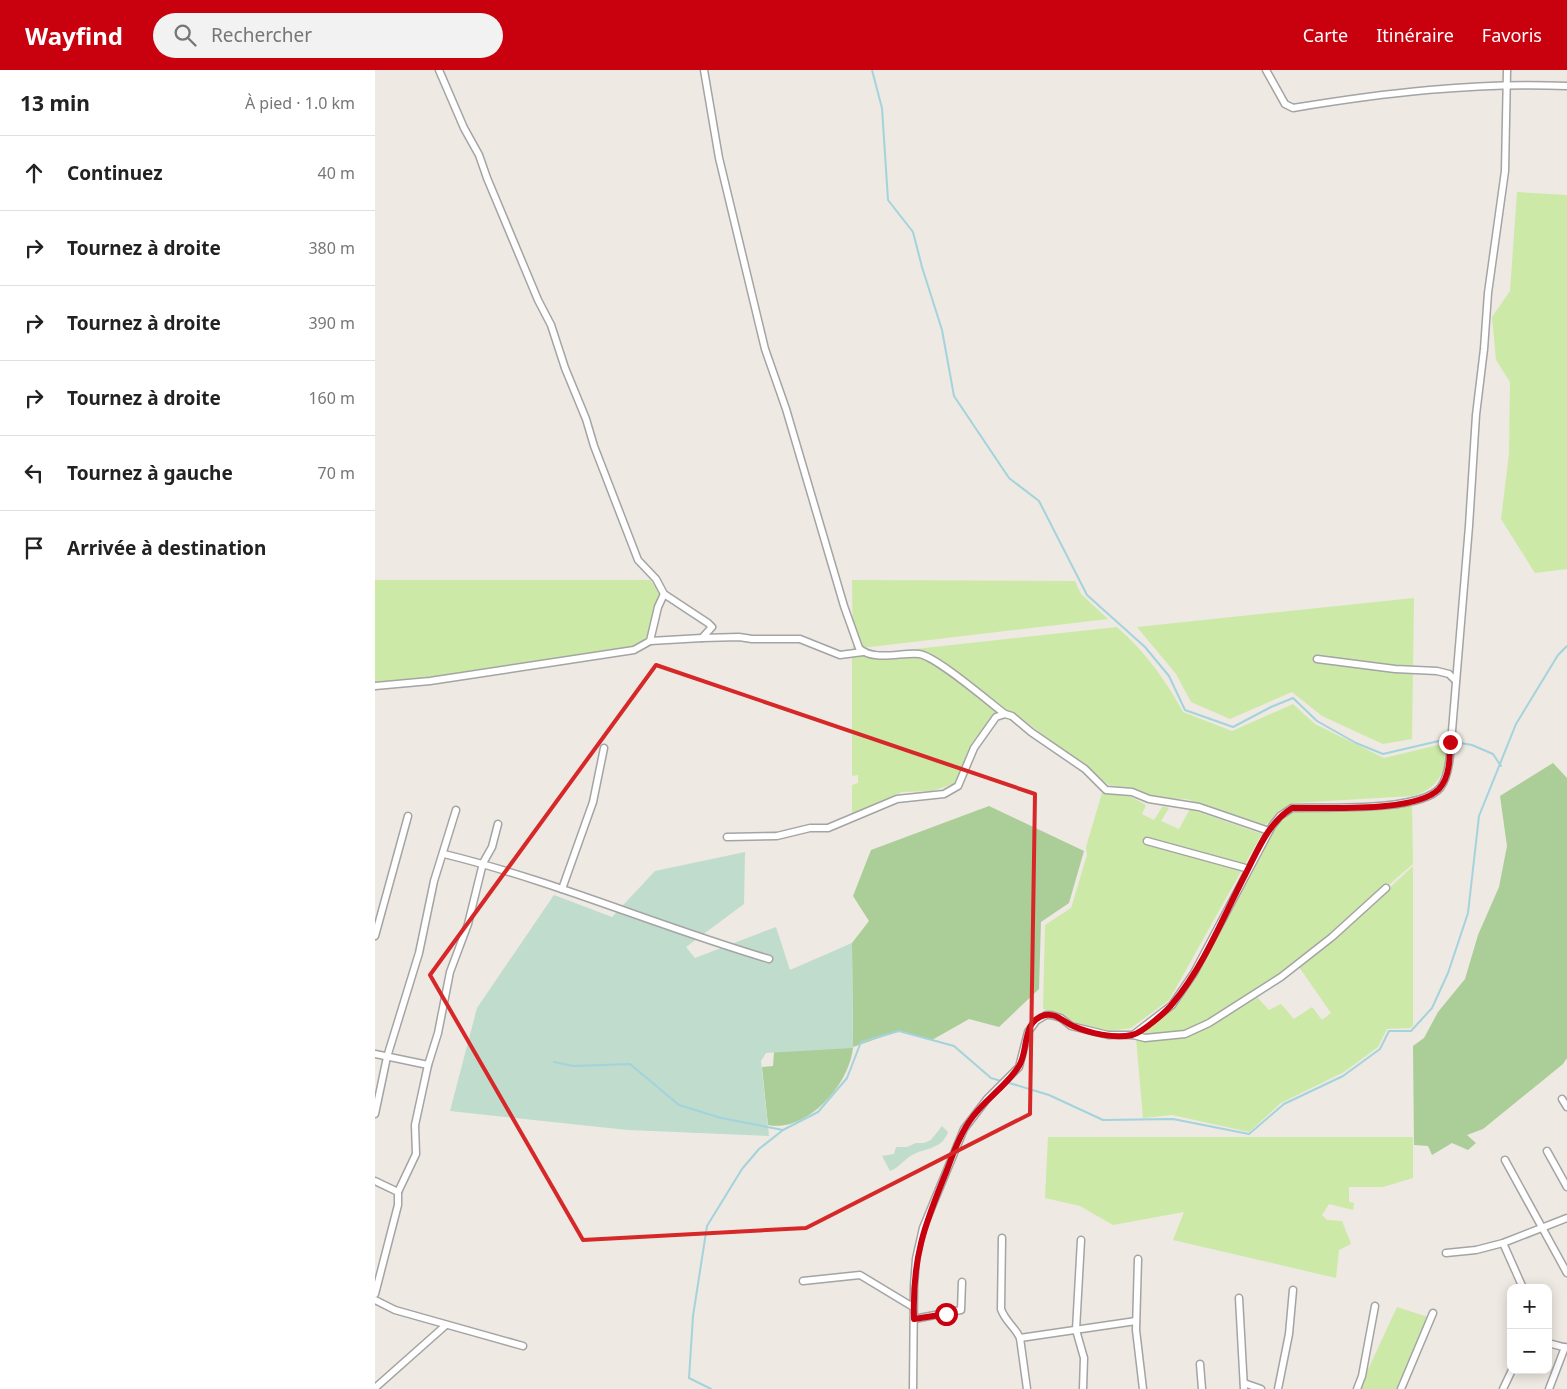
<!DOCTYPE html>
<html lang="fr">
<head>
<meta charset="utf-8">
<style>
  body { margin:0; font-family:"Noto Sans",sans-serif; background:#f2f2f2; color:#222 }
  .controls { position:absolute; right:15px; bottom:15px; display:grid; overflow:hidden; border-radius:10px; box-shadow:0 2px 12px #0003 }
  .controls button { width:45px; height:45px; display:grid; place-items:center; padding:0; border:0; border-bottom:1px solid #e0e0e0; background:#fff; color:#222; font:25px sans-serif }
  .stop { position:absolute; width:15px; height:15px; margin:-11px; border:4px solid #c9010e; border-radius:50%; background:#fff }
  .stop.end { background:#c9010e; border-color:#fff; box-shadow:0 1px 5px #0008 }
  .list { margin:0; padding:0; list-style:none }
  h2 { display:flex; justify-content:space-between; align-items:center; height:65px; margin:0; padding:0 20px; font-size:21px }
  h2 small { font-size:16px; font-weight:400; color:#767676 }
  .list li { display:grid; grid-template-columns:32px 1fr auto; gap:15px; align-items:center; box-sizing:border-box; height:75px; padding:0 20px; border-top:1px solid #e0e0e0 }
  .list b { display:block; font-size:19px; white-space:nowrap }
  .list em { font-size:16px; font-style:normal; color:#767676 }
  .icon { flex:none; width:28px; height:28px; fill:none; stroke:currentColor; stroke-width:2; stroke-linecap:round; stroke-linejoin:round }
  .map { position:relative; flex:none; width:1192px; height:1319px; overflow:hidden }
  header { display:flex; align-items:center; gap:30px; box-sizing:border-box; height:70px; padding:0 25px; background:#c9010e; color:#fff }
  header strong { font-size:24px }
  nav { display:flex; gap:28px; margin-inline-start:auto; font-size:18px }
  .search { width:350px; height:45px; background:#f2f2f2; display:flex; align-items:center; gap:12px; box-sizing:border-box; padding:0 18px; border-radius:28px; color:#767676; font-size:19px }
  main { display:flex }
  aside { flex:1; background:#fff }
  .map>svg:first-child { display:block }
  .grass { fill:#cce9a8 }
  .forest { fill:#abcd97 }
  .wetland { fill:#bfdccd }
  .lines { fill:none; stroke-linecap:round; stroke-linejoin:round }
  .stream { stroke:#a3d3dc; stroke-width:2 }
  .street-casing { stroke:#a4a4a4; stroke-width:9 }
  .street { stroke:#fff; stroke-width:6 }
  .route { stroke:#c9010e; stroke-width:6 }
  .marked { fill:none; stroke:#d62828; stroke-width:4; stroke-linejoin:round }
</style>
</head>
<body>
<header>
<strong>Wayfind</strong>
<div class="search"><svg class="icon" aria-label="search" viewBox="0 0 24 24"><circle cx="10" cy="10" r="6"/><path d="M15 15l6 6"/></svg>Rechercher</div>
<nav><a>Carte</a><a>Itinéraire</a><a>Favoris</a></nav>
</header>
<main>
<aside>
<h2>13 min<small>À pied · 1.0 km</small></h2>
<ul class="list">
<li><svg class="icon" aria-label="ahead" viewBox="0 0 24 24"><path d="M12 20V5M6 11l6-6 6 6"/></svg><div><b>Continuez</b></div><em>40 m</em></li>
<li><svg class="icon" aria-label="right" viewBox="0 0 24 24"><path d="M7 20v-9h11M14 6l5 5-5 5"/></svg><div><b>Tournez à droite</b></div><em>380 m</em></li>
<li><svg class="icon" aria-label="right" viewBox="0 0 24 24"><path d="M7 20v-9h11M14 6l5 5-5 5"/></svg><div><b>Tournez à droite</b></div><em>390 m</em></li>
<li><svg class="icon" aria-label="right" viewBox="0 0 24 24"><path d="M7 20v-9h11M14 6l5 5-5 5"/></svg><div><b>Tournez à droite</b></div><em>160 m</em></li>
<li><svg class="icon" aria-label="left" viewBox="0 0 24 24"><path d="M17 20v-9H6M10 6l-5 5 5 5"/></svg><div><b>Tournez à gauche</b></div><em>70 m</em></li>
<li><svg class="icon" aria-label="arrive" viewBox="0 0 24 24"><path d="M6 21V4h12l-3 4 3 4H6"/></svg><div><b>Arrivée à destination</b></div></li>
</ul>
</aside>
<div class="map">
<svg width="1192" height="1319" viewBox="0 0 1192 1319">
  <rect width="100%" height="100%" fill="#eee9e2"/>
  <g class="grass">
    <polygon points="1142,122 1192,125 1192,499 1160,503 1126,449 1134,384 1135,312 1121,290 1117,247 1135,221"/>
    <polygon points="0,510 275,510 286,524 279,536 273,567 255,579 55,609 0,614"/>
    <polygon points="477,510 700,511 706,524 733,549 478,579"/>
    <polygon points="1039,528 1037,669 1008,674 947,646 917,622 855,649 816,632 801,604 762,557"/>
    <path d="M742,557C771,583 790,609 808,642L857,661L918,634L940,654L1009,688L1067,674L1072,676C1071,703 1063,719 1037,726L918,733L890,755L811,729L776,728L763,719L734,715L641,644L625,638L596,674L579,714L557,721L527,722L477,746V715L483,713V705L477,706V586Z"/>
    <polygon points="727,723 754,726 771,735 767,744 779,750 788,736 794,738 786,751 804,759 815,739 887,764 794,930 756,958 736,961 698,952 689,944 668,939 670,855 696,838 712,785 711,777"/>
    <path d="M1037,734L1038,794C983,841 930,888 870,927C850,939 831,953 809,960C795,966 779,964 764,964L794,940L900,756L918,741L1016,738Z"/>
    <path d="M1038,796V956L1035,958L1012,959L1003,977L969,1002L906,1033L874,1062L797,1045L768,1048L761,968C807,978 843,948 881,926L894,940L906,934L919,949L937,937L947,950L956,943L924,897L960,869Z"/>
    <polygon points="673,1067 1038,1067 1038,1108 1008,1117 974,1117 974,1132 979,1133 978,1140 954,1134 947,1145 952,1150 967,1151 976,1174 964,1180 961,1208 798,1170 809,1142 738,1155 705,1136 670,1128"/>
    <polygon points="1022,1237 1056,1248 1023,1319 984,1319"/>
  </g>
  <g class="forest">
    <polygon points="1178,693 1192,708 1192,988 1188,994 1108,1059 1092,1065 1101,1073 1093,1080 1077,1073 1057,1085 1053,1076 1039,1075 1038,976 1049,968 1063,942 1090,909 1103,865 1124,817 1132,776 1125,726"/>
    <path d="M614,736L709,781L694,833L666,852L664,919L624,957L594,949L557,970L524,961L478,977C475,1014 432,1063 393,1055L387,997L398,996L399,982L478,977L477,873L494,851L478,826L496,780Z"/>
  </g>
  <g class="wetland">
    <polygon points="370,782 369,834 311,877 320,888 401,857 415,900 477,873 478,978 391,983 386,991 394,1066 253,1060 75,1041 102,938 179,825 237,847 280,801"/>
    <path d="M567,1056L573,1062C566,1081 549,1077 534,1087C527,1092 523,1098 515,1101L507,1086L519,1084L521,1077H532L541,1073H549L556,1070Z"/>
  </g>
  <g class="lines">
    <g class="stream">
      <polyline points="497,0 507,38 513,130 538,162 547,197 567,260 579,326 634,408 664,431 712,525 770,577 794,606 810,640 858,657 896,637 918,628 942,651 981,673 1008,684 1068,670 1097,675 1118,684 1126,696"/>
      <polyline points="179,992 198,996 255,994 304,1035 346,1048 408,1060 384,1079 367,1099 332,1156 318,1246 314,1308 336,1319"/>
      <polyline points="631,1012 674,1025 728,1050 798,1049 874,1064 909,1034 968,1006 1005,979 1014,961 1036,961 1057,938 1073,903 1093,843 1104,746 1141,654 1183,585 1192,576"/>
      <polyline points="408,1060 443,1042 472,1008 486,972 524,961 579,976 616,1008 626,1011"/>
    </g>
    <defs>
      <g id="street">
        <polyline points="64,0 89,58 104,85 112,108 163,230 176,255 190,298 211,349 219,376 263,490 281,509 289,524 333,553 337,557 327,568 364,567 377,569 425,569 465,585 488,582"/>
        <path d="M329,0L344,88L390,279L411,339L469,536L484,578C498,592 527,582 544,584C561,586 614,632 630,644"/>
        <path d="M891,0L910,34L918,38C1008,23 1101,12 1192,16"/>
        <polyline points="275,571 327,568"/>
        <polyline points="942,589 1020,599 1062,601 1074,604 1080,610"/>
        <polyline points="0,616 55,611 259,580 275,571 283,537 289,524"/>
        <polyline points="352,767 402,766 435,758 453,758 522,729 569,724 583,716 599,678 621,647 630,644 637,646 656,662 710,699 731,720 757,722 774,729 824,737 894,761"/>
        <polyline points="772,771 874,799"/>
        <path d="M69,784C180,811 285,857 394,889"/>
        <polyline points="187,819 218,732 229,678"/>
        <polyline points="0,866 33,746"/>
        <path d="M758,965L797,935L819,903L897,756L905,746L917,738C949,737 1045,742 1065,718C1072,709 1074,696 1075,685L1094,456L1101,345L1109,279L1113,223L1130,101L1132,0"/>
        <polyline points="0,984 53,995 63,963 75,902 93,854 108,793 117,777 123,754"/>
        <polyline points="1187,1029 1192,1037"/>
        <polyline points="0,1044 12,987 44,883 59,811 81,740"/>
        <polyline points="1172,1081 1192,1117"/>
        <polyline points="1130,1090 1192,1203"/>
        <polyline points="0,1111 23,1122 23,1135 0,1224"/>
        <polyline points="23,1122 41,1084 40,1055 53,995"/>
        <path d="M627,1168L626,1239C630,1251 640,1257 645,1268L652,1319"/>
        <polyline points="706,1170 701,1260 709,1288 708,1319"/>
        <polyline points="1128,1173 1148,1218"/>
        <polyline points="1071,1183 1101,1180 1128,1173 1192,1148"/>
        <polyline points="763,1189 761,1260 768,1319"/>
        <polyline points="428,1211 485,1205 538,1237"/>
        <polyline points="864,1228 869,1319"/>
        <polyline points="0,1230 20,1240 148,1276"/>
        <polyline points="539,1249 586,1240 587,1212"/>
        <polyline points="645,1268 761,1251"/>
        <polyline points="1173,1273 1192,1278"/>
        <polyline points="825,1294 827,1319"/>
        <polyline points="869,1313 886,1319"/>
        <polyline points="0,1318 71,1255"/>
        <polyline points="538,1319 539,1216 541,1189 548,1158 589,1059 612,1029 644,997 653,962 661,951 671,945 676,945 686,948 696,956 733,965 758,965 770,968 810,964 834,953 906,907 957,867 1011,818"/>
        <polyline points="903,1319 914,1264 918,1220"/>
        <polyline points="982,1319 987,1306 1000,1236"/>
        <polyline points="1026,1319 1058,1243"/>
        <polyline points="1128,1319 1137,1300"/>
        <polyline points="1174,1319 1190,1277"/>
      </g>
    </defs>
    <use href="#street" class="street-casing"/>
    <use href="#street" class="street"/>
  </g>
  <g class="lines">
    <path class="route" d="M571,1244L539,1249C537,1188 549,1156 572,1100C578,1084 584,1066 594,1052C608,1030 631,1017 644,996C654,981 646,951 670,945C682,943 688,952 698,956C714,963 739,969 757,965C767,963 792,941 798,933C829,896 848,847 870,805C883,780 893,753 917,738C950,737 1041,743 1064,719C1075,707 1075,687 1075,672"/>
  </g>
  <path class="marked" d="M281,595L660,724L655,1044L431,1158L208,1170L55,905Z"/>
</svg>
<div class="controls">
<button>+</button>
<button>−</button>
</div>
<div class="stop" style="left:571px;top:1244px"></div>
<div class="stop end" style="left:1075px;top:672px"></div>
</div>
</main>
</body>
</html>
